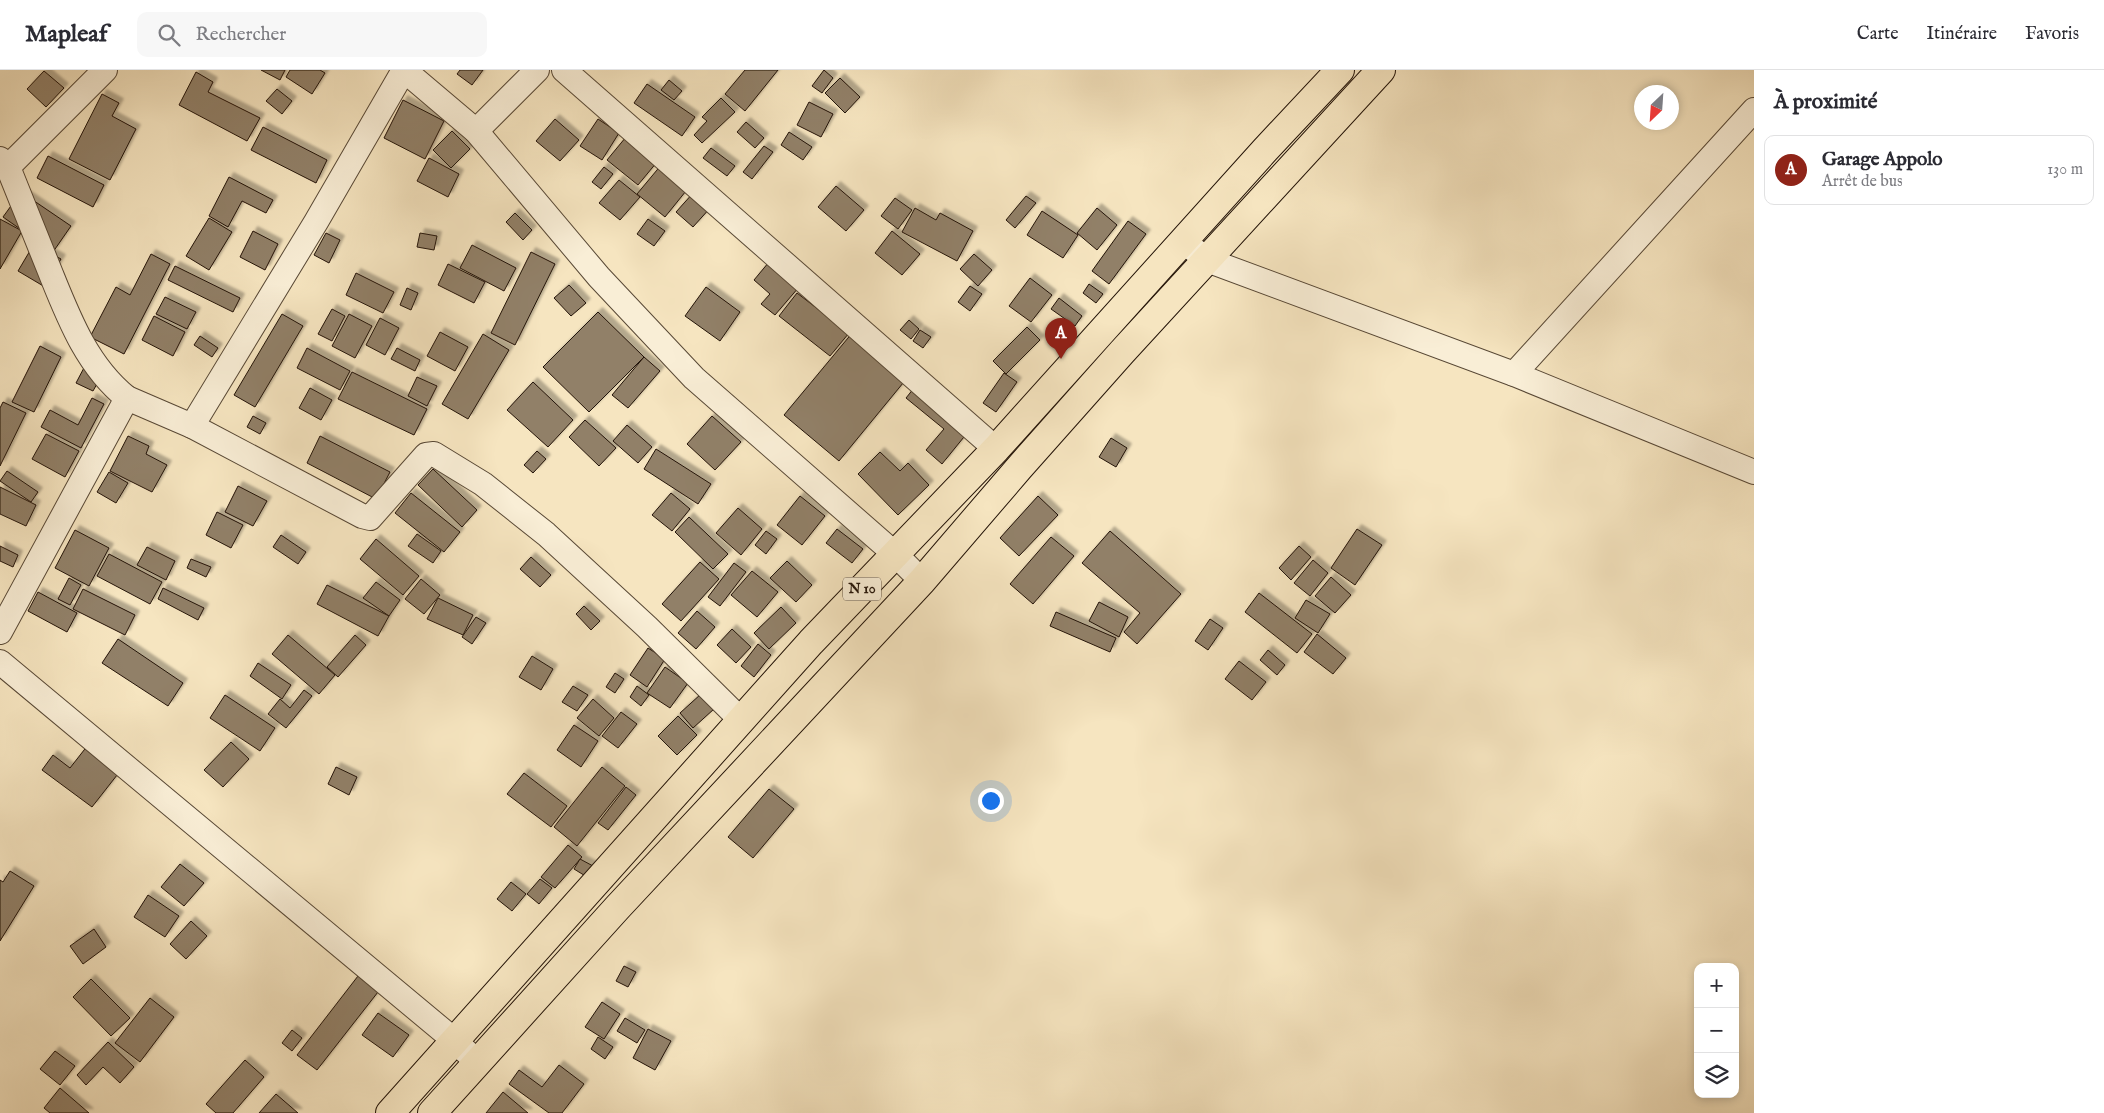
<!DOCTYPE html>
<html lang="fr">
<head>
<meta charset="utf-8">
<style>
  body { margin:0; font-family:"IM FELL English",serif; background:#f7f7f7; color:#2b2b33 }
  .controls { position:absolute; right:15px; bottom:15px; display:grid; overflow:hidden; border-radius:10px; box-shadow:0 2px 8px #0003 }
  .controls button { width:45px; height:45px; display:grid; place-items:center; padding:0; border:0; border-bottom:1px solid #e1e1e2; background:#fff; color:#2b2b33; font:25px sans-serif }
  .compass { position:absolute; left:1634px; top:15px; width:45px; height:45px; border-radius:50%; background:#fff; box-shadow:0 2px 8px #0003; rotate:205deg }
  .you { position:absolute; left:990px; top:730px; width:18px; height:18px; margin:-12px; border:4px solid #fff; border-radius:50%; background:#1a73e8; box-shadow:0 0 0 8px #1a73e833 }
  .badge { display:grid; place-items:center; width:32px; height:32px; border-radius:50%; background:#8f2418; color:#fff; font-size:16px; font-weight:700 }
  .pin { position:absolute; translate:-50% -41px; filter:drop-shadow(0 1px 2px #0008) }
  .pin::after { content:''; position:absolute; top:26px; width:18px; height:15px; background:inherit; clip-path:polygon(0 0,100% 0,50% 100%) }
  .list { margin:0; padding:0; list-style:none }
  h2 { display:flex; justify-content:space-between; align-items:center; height:65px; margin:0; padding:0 20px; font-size:21px }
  h2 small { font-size:16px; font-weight:400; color:#7c7c81 }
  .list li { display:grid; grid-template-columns:32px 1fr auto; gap:15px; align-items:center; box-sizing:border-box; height:70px; margin:0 10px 10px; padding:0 10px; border:1px solid #e1e1e2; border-radius:10px }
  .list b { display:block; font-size:19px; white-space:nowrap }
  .list p { margin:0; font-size:16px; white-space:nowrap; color:#7c7c81 }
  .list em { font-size:16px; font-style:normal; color:#7c7c81 }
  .icon { flex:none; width:28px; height:28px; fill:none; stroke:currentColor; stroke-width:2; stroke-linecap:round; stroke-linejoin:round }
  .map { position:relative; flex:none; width:1754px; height:1043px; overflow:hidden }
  header { display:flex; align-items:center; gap:30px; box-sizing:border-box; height:70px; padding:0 25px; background:#fff; border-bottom:1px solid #e1e1e2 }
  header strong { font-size:24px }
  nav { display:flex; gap:28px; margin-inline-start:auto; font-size:18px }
  .search { width:350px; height:45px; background:#f7f7f7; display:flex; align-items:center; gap:12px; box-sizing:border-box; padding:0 18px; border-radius:10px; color:#7c7c81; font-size:19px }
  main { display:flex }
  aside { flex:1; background:#fff }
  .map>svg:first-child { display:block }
  .building { fill:#918067; stroke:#231307; filter:url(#shadow) }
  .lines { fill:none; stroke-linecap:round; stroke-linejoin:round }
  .minor-casing { stroke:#584835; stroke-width:26 }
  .major-casing { stroke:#231307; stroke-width:30 }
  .minor { stroke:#f9eed6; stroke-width:24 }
  .major { stroke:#f6e5c0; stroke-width:28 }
  .labels { text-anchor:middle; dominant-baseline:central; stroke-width:4.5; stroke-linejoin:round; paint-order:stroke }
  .shield { fill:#f9eed6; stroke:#635545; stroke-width:1 }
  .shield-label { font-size:14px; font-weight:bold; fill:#231307 }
</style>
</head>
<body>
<header>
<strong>Mapleaf</strong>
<div class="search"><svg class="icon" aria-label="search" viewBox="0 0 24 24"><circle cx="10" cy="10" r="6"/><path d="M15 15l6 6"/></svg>Rechercher</div>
<nav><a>Carte</a><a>Itinéraire</a><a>Favoris</a></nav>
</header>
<main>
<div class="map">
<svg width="1754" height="1043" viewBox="0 0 1754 1043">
  <defs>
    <filter id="shadow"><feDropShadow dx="4.5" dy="-4.5" stdDeviation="1" flood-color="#0004"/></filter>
  </defs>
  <rect width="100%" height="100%" fill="#f6e5c0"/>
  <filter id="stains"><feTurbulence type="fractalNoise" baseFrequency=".004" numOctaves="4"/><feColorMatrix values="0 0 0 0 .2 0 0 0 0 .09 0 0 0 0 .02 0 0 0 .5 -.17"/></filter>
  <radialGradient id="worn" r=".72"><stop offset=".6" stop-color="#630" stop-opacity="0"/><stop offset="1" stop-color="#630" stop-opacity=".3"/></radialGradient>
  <g class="building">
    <polygon points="261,0 285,0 280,10"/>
    <polygon points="290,0 320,0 325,3 312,24 286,7"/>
    <polygon points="460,0 483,0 472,15 457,4"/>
    <polygon points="745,0 778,0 745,41 725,24"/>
    <polygon points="824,0 833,8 822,23 812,16"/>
    <polygon points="44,1 64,18 46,37 27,19"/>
    <polygon points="196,2 213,12 208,22 260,48 247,71 179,35"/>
    <polygon points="840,8 860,27 845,43 825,23"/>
    <polygon points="669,10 682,21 674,30 661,20"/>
    <polygon points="647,14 695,47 682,66 634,33"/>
    <polygon points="277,19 292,31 282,44 266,31"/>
    <polygon points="102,24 119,33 112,46 136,59 110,110 69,89"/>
    <polygon points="721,28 735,42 702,73 694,65 707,51 702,47"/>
    <polygon points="403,30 444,51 425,89 384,68"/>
    <polygon points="809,32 833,44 821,67 797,55"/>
    <polygon points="555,49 579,70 560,91 536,71"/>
    <polygon points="598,49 619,63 602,90 580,76"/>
    <polygon points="746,52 764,68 755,78 737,62"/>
    <polygon points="263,57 327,90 316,113 251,80"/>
    <polygon points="452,61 470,79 451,98 433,80"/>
    <polygon points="789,62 812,77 803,90 781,75"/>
    <polygon points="626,67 657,92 638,115 607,90"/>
    <polygon points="764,76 773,82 752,109 743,102"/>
    <polygon points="711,78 735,96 727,106 703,88"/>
    <polygon points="48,86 104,115 93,137 37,108"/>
    <polygon points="429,88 459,104 448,127 417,111"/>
    <polygon points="662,94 690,116 665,147 637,124"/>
    <polygon points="604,97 613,104 601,119 592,112"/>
    <polygon points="229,107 273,130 266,143 242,131 228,157 209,146"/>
    <polygon points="619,110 640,127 620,150 599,133"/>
    <polygon points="836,116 864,140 846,161 818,137"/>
    <polygon points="21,122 71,156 53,182 3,147"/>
    <polygon points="694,122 711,137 693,157 676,142"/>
    <polygon points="1026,126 1036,133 1015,158 1006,150"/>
    <polygon points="895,128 912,140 898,159 881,146"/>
    <polygon points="915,138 936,150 940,143 973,161 957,191 902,162"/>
    <polygon points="1097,138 1117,155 1097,180 1077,163"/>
    <polygon points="1042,141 1078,165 1063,188 1027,165"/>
    <polygon points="515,143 532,160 523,170 506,152"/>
    <polygon points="209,148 232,162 209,200 186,186"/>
    <polygon points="0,149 22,161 0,199"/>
    <polygon points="648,149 665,161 654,176 637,164"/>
    <polygon points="1128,151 1146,164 1109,214 1092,201"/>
    <polygon points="253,161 278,174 265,200 240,187"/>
    <polygon points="892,161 920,184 902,205 875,183"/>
    <polygon points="326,163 340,170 329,193 314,185"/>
    <polygon points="420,163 437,166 434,180 417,177"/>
    <polygon points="34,174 61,189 45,217 18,201"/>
    <polygon points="472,175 516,198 504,221 460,198"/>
    <polygon points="531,182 555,194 515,275 491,263"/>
    <polygon points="151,184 170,194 124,284 90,267 116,217 130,225"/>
    <polygon points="974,184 992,200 978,216 960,199"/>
    <polygon points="769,192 799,217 775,245 761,234 770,224 754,210"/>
    <polygon points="448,194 485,212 474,233 438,215"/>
    <polygon points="175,196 240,228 233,242 168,210"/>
    <polygon points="356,203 394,222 383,243 346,225"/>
    <polygon points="1030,208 1052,225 1031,252 1009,236"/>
    <polygon points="1089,214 1103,224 1096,233 1083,223"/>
    <polygon points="569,215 586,233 571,246 554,228"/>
    <polygon points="970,216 982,224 970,241 958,232"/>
    <polygon points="706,217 740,242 720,271 685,246"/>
    <polygon points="407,218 418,223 411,240 400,235"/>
    <polygon points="797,223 849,263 830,286 779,246"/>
    <polygon points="165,227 196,242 187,259 156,244"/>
    <polygon points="1059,228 1082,246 1075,256 1051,239"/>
    <polygon points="332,239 345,246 332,271 318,264"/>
    <polygon points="598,242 644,287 589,342 543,297"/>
    <polygon points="282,244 303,256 255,337 234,325"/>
    <polygon points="349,244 372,256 355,288 332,276"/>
    <polygon points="154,246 185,262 173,286 142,270"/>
    <polygon points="380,248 399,258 385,285 366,275"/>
    <polygon points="909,250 919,259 911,269 900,260"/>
    <polygon points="1027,257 1040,270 1006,304 993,291"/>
    <polygon points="920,260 931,267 923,278 913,271"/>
    <polygon points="440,262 468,277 455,301 427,286"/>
    <polygon points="853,262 908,307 839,391 784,345"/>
    <polygon points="483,264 509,280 468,349 442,334"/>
    <polygon points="200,266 218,278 212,287 194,275"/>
    <polygon points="40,276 61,287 34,342 12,332"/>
    <polygon points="307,278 350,301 340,320 297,298"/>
    <polygon points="397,278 420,290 415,301 391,289"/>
    <polygon points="644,287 660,301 628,338 612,325"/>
    <polygon points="86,294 103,303 93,321 76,313"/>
    <polygon points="352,302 427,339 414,365 338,329"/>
    <polygon points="1004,303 1017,312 996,342 983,333"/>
    <polygon points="417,307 437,316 427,336 408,326"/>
    <polygon points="533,312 573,350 548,377 507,340"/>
    <polygon points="310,318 332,330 321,350 299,338"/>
    <polygon points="914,318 968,362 942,394 926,380 944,359 906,328"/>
    <polygon points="92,328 104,334 81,378 41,357 50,340 78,355"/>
    <polygon points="3,332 26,343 0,396 0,338"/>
    <polygon points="253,346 266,353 260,364 247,357"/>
    <polygon points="712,346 741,372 715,400 687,374"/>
    <polygon points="585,350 616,378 599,396 569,367"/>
    <polygon points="627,355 652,377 638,393 613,371"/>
    <polygon points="46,364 79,381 65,407 32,389"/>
    <polygon points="128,366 149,376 146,384 167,395 152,422 110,401"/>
    <polygon points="320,366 390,402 376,429 307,393"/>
    <polygon points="1111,368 1127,378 1116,397 1099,387"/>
    <polygon points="656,379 711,414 698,434 644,399"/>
    <polygon points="537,381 546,389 533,403 524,395"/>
    <polygon points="880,382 900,401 908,393 929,415 898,445 858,404"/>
    <polygon points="433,399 477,440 462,457 418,415"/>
    <polygon points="7,401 38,422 31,432 0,411"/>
    <polygon points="109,402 128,413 116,433 97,422"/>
    <polygon points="238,416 267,431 253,456 225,442"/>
    <polygon points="0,417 36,435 26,456 0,444"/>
    <polygon points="411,423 460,462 444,482 395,443"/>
    <polygon points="671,423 690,439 672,461 652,445"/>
    <polygon points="800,426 825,446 802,475 777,455"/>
    <polygon points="1038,426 1058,445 1019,486 1000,468"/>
    <polygon points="738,438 762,459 741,485 716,463"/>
    <polygon points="217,442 243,455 231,478 206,465"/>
    <polygon points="689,447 728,484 713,499 675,462"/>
    <polygon points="837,459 863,479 852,493 826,473"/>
    <polygon points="1357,459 1382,475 1355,515 1331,498"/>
    <polygon points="75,460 109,478 89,516 55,498"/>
    <polygon points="766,461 777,469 766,484 755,475"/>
    <polygon points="1110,461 1181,524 1137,574 1124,562 1140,543 1082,493"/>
    <polygon points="417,464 441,481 433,493 408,476"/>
    <polygon points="281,465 306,482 298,494 273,477"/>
    <polygon points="1051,467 1074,486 1033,534 1010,514"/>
    <polygon points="376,469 419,506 403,525 360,489"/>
    <polygon points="0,476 18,485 13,497 0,491"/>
    <polygon points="1299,476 1311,487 1291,510 1279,498"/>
    <polygon points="147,477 175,491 166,510 137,495"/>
    <polygon points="109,484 162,512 150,534 97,506"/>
    <polygon points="531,487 551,505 540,517 520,499"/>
    <polygon points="191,489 211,497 206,507 187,498"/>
    <polygon points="1313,490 1328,503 1310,526 1294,513"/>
    <polygon points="787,491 812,515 796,532 770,508"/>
    <polygon points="700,492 719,509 681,551 662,534"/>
    <polygon points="734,493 746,502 720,536 708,527"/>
    <polygon points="752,501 778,522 757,547 731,525"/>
    <polygon points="1331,507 1351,525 1335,543 1315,526"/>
    <polygon points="69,508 81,515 70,535 58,529"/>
    <polygon points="421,509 440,525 424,544 405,529"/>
    <polygon points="376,512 400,530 389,546 363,528"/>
    <polygon points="327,515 389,546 378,566 317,534"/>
    <polygon points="163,518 204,538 198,550 158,529"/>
    <polygon points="83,519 135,545 125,565 73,539"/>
    <polygon points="38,522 77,543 67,562 28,541"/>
    <polygon points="1259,523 1312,564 1297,583 1245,542"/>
    <polygon points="438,528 473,545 463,565 427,549"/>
    <polygon points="1306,530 1330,544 1318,563 1295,548"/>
    <polygon points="1099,532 1128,547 1119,567 1089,551"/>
    <polygon points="584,536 600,551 591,560 576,544"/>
    <polygon points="781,537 796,553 769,579 754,563"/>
    <polygon points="697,541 715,557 696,579 678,563"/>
    <polygon points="1056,542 1116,568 1110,582 1050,556"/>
    <polygon points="476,547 486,553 472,574 462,567"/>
    <polygon points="1210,549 1223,558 1208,580 1195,571"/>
    <polygon points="732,559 751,577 736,593 717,575"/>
    <polygon points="1317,564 1346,588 1333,604 1304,582"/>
    <polygon points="288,565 335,605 319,624 272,584"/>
    <polygon points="355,565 366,575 338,607 327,597"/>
    <polygon points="118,569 183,613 168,636 102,593"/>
    <polygon points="758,574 771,585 754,607 741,596"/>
    <polygon points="648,578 665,589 647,617 630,605"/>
    <polygon points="1268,580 1285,595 1277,605 1260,590"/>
    <polygon points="532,586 553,599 541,620 519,607"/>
    <polygon points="1239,591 1266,612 1252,630 1225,609"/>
    <polygon points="258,593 291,615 282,629 250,606"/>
    <polygon points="665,597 688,613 670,638 647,623"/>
    <polygon points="615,603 624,609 615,623 606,617"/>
    <polygon points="573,616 588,625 577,641 562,632"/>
    <polygon points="637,616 649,625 641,636 630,627"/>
    <polygon points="304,620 312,626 286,658 268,644 280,629 290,638"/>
    <polygon points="701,624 714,639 693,658 680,643"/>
    <polygon points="225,625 275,658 260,681 210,648"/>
    <polygon points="593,629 614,648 599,666 577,648"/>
    <polygon points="621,642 637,654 618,678 602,666"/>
    <polygon points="678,646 697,665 677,685 658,666"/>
    <polygon points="574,655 598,671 581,697 557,680"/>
    <polygon points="231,672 249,689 223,717 204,700"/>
    <polygon points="88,675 121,700 92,737 42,700 53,685 70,698"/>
    <polygon points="336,697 357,707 349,725 328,714"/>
    <polygon points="602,697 625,716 577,776 554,757"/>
    <polygon points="524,703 567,736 551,757 507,724"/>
    <polygon points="626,717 636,725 608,760 598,753"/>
    <polygon points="769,719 794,739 753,788 728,767"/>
    <polygon points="568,775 582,787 555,818 541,807"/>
    <polygon points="580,789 593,796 587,807 574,799"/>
    <polygon points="180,794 204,813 184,836 161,817"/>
    <polygon points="10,801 34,816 0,871 0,810 3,812"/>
    <polygon points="540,809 552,818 539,834 527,824"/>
    <polygon points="511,812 526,824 512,841 497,829"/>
    <polygon points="148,825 179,846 165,867 134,847"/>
    <polygon points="191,851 207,866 186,889 170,874"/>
    <polygon points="94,859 106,877 83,894 70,876"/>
    <polygon points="624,896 636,902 628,917 616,911"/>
    <polygon points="358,906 378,922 317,1000 297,985"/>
    <polygon points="91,909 130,948 111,966 73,927"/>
    <polygon points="150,928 174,947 140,992 115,973"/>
    <polygon points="602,932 620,944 604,969 585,957"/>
    <polygon points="378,943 409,965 393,987 362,965"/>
    <polygon points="625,948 645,960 637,973 617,961"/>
    <polygon points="648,959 671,971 655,1000 633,988"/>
    <polygon points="292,960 302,968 292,981 282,973"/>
    <polygon points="598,967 613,977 605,989 591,979"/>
    <polygon points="108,972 134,997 120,1013 103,997 86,1015 77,1005"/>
    <polygon points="55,981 75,996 60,1015 40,999"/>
    <polygon points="245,990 264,1007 233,1043 216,1043 206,1034"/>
    <polygon points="559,995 584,1014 562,1043 549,1043 509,1014 519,1000 542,1017"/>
    <polygon points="60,1018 89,1043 50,1043 44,1038"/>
    <polygon points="503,1022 528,1043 486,1043"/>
    <polygon points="276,1024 298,1043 259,1043"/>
  </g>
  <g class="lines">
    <defs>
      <g id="minor">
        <polyline points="404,0 316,152 192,356 362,446 370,448 426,385 434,384 483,414 546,464 647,557 742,651"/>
        <polyline points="404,0 476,61 599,207 694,308 895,484 922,511"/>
        <polyline points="564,0 996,379"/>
        <polyline points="476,61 537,0"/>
        <path d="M0,89L8,97C22,131 35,165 49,199C68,246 86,295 127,328L0,562"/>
        <polyline points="8,97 105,0"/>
        <polyline points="1183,171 1207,190 1514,304 1754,402"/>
        <polyline points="1514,304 1754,40"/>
        <polyline points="127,328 192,356"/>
        <polyline points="0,592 454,970 478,993"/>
      </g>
      <g id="major">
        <polyline points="390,1043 811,572 996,379 1265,80 1340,0"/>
        <polyline points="432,1043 617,838 922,511 1019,398 1122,282 1381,0"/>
      </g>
    </defs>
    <use href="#minor" class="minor-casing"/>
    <use href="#major" class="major-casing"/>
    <use href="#minor" class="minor"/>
    <use href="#major" class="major"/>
  </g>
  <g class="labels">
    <rect class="shield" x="843" y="507.5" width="38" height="23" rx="4"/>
    <g class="shield-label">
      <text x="862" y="519">N 10</text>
    </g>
  </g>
  <rect width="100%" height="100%" filter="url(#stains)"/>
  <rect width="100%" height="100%" fill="url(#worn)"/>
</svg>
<div class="controls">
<button>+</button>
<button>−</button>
<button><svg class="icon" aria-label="layers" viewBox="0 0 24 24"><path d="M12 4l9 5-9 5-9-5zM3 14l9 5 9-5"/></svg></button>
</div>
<svg class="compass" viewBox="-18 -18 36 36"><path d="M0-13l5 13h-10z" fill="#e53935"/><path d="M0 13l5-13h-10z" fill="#7c7c81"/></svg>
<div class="you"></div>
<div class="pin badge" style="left:1061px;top:289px">A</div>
</div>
<aside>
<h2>À proximité<small></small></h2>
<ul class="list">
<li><span class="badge">A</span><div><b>Garage Appolo</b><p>Arrêt de bus</p></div><em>130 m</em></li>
</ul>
</aside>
</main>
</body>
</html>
